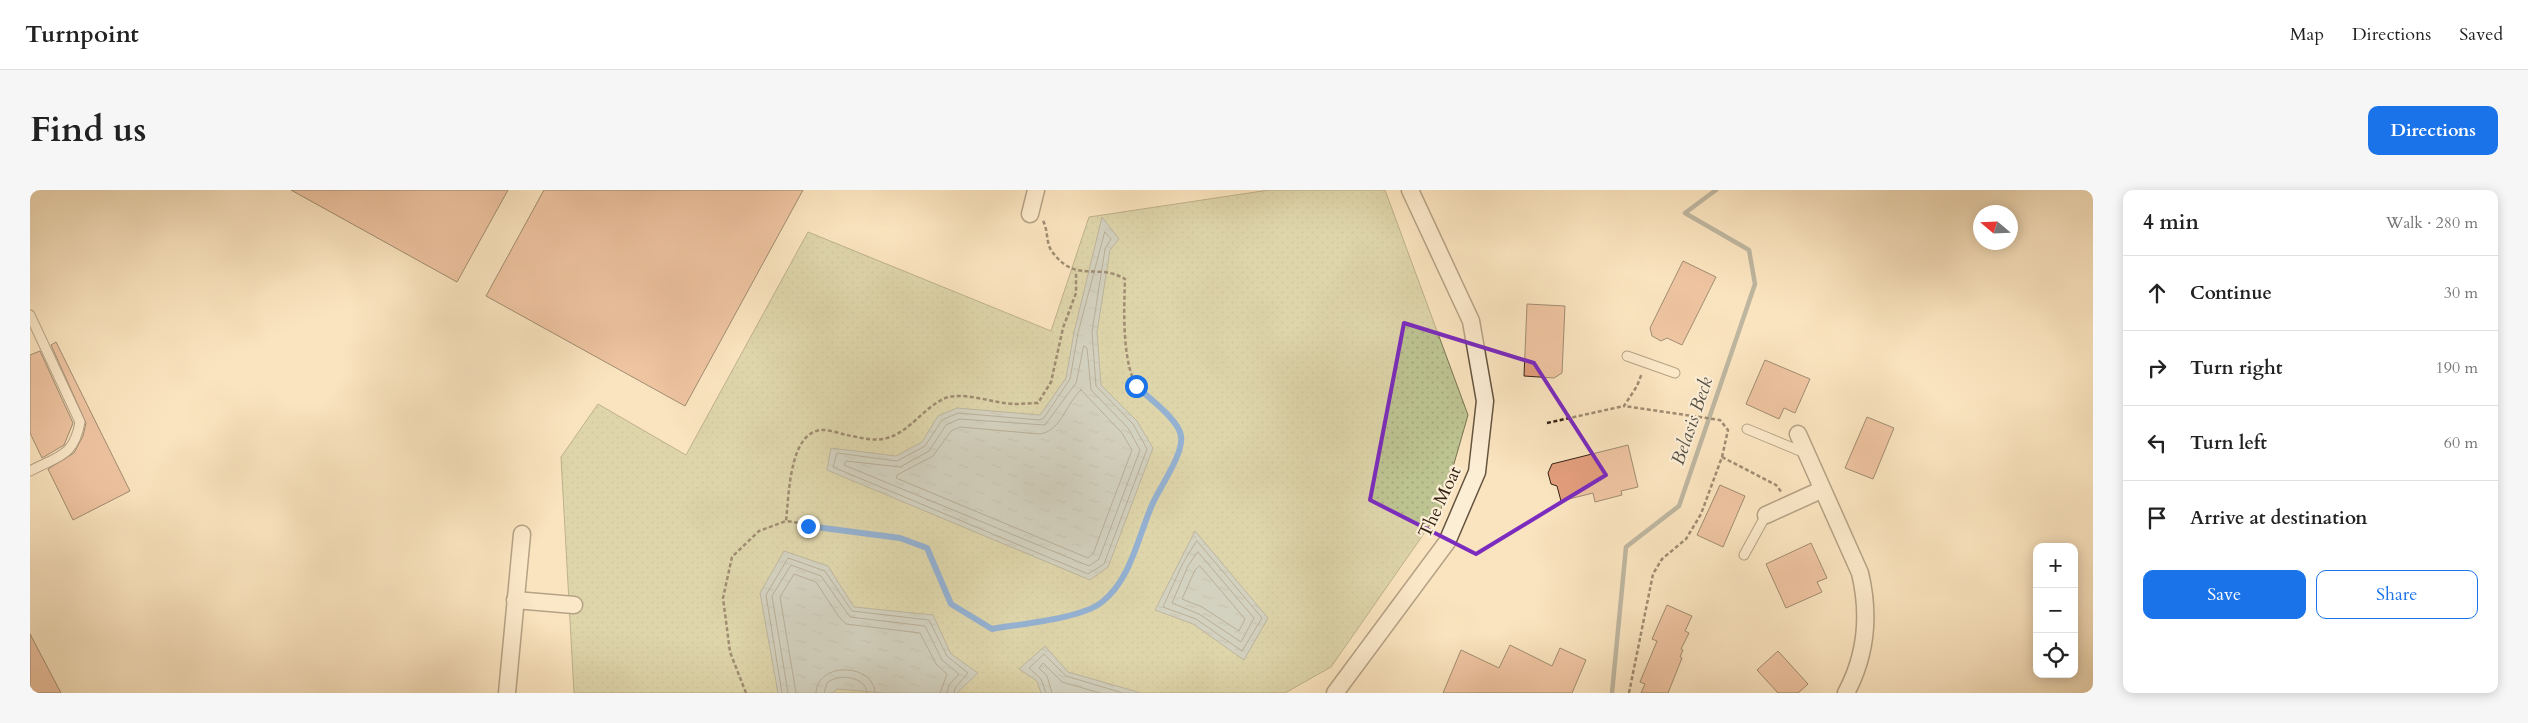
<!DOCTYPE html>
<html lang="en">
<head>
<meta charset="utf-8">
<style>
  body { margin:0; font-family:Cardo,serif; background:#f6f6f6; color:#222 }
  .controls { position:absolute; right:15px; bottom:15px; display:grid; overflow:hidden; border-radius:10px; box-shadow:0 2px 12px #0003 }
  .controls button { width:45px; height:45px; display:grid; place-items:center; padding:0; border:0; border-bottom:1px solid #e0e0e0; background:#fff; color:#222; font:25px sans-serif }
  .compass { position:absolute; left:1943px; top:15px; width:45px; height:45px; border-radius:50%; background:#fff; box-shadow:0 2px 12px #0003; rotate:289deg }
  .stop { position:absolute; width:15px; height:15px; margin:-11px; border:4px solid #1a73e8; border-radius:50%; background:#fff }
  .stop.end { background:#1a73e8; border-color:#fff; box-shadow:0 1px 5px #0008 }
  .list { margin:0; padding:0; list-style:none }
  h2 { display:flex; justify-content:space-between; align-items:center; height:65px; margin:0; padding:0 20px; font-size:21px }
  h2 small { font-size:16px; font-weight:400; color:#767676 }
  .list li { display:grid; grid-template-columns:32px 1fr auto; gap:15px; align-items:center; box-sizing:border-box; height:75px; padding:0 20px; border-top:1px solid #e0e0e0 }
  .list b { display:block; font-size:19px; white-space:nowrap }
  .list em { font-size:16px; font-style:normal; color:#767676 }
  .actions { display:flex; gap:10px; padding:15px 20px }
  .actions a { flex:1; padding:11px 0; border:1px solid #1a73e8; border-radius:10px; text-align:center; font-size:18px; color:#1a73e8 }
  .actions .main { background:#1a73e8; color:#fff }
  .icon { flex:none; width:28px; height:28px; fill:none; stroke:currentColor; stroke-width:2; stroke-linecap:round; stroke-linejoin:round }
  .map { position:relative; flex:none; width:2063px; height:503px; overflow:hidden; border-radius:10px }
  header { display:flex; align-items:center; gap:30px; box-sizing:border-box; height:70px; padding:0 25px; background:#fff; border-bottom:1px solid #e0e0e0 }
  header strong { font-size:24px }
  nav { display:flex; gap:28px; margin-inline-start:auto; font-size:18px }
  .intro { display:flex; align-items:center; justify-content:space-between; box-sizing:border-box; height:120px; padding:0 30px }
  h1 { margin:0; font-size:35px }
  .button { padding:12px 22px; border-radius:10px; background:#1a73e8; color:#fff; font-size:18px; font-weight:700 }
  main { display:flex; gap:30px; padding:0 30px }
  aside { flex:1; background:#fff; border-radius:10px; box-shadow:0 2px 12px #0003 }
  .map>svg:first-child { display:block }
  .grass { fill:url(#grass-dots); stroke:#787453 }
  .water { fill:url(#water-ripples); stroke:#777e7a }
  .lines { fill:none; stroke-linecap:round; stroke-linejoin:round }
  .shore { stroke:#6c6f69; stroke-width:1 }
  .stream { stroke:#777e7a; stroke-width:4.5 }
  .building { fill:#e39e7d; stroke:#322314 }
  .service-casing { stroke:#64533f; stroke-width:11 }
  .minor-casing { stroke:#64533f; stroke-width:19 }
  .path { stroke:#322314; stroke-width:2.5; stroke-dasharray:4 2.5; stroke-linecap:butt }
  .service { stroke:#fcedd5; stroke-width:9 }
  .minor { stroke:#fcedd5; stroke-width:16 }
  .route { stroke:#1a73e8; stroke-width:6 }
  .marked { fill:none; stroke:#7b2cbf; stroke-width:4; stroke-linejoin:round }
  .labels { text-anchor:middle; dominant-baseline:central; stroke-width:4.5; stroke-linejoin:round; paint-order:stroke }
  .street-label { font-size:18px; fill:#322314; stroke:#fcedd5 }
  .water-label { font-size:19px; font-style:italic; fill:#545147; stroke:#fcedd5 }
</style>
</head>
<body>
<header>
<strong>Turnpoint</strong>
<nav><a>Map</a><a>Directions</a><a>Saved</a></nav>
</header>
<div class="intro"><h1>Find us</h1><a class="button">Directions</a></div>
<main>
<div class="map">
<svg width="2063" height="503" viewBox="0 0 2063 503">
  <defs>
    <pattern id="grass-dots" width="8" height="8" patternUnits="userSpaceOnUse" patternTransform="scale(1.25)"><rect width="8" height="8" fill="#bdc492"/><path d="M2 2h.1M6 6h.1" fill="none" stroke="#a3a87d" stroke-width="1.8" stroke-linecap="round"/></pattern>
    <pattern id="water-ripples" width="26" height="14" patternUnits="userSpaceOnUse" patternTransform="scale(1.25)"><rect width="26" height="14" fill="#a5bbbe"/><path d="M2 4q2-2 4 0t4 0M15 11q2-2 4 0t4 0" fill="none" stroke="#8ea0a2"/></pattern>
  </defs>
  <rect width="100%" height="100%" fill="#fae4bf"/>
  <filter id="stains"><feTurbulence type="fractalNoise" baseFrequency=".004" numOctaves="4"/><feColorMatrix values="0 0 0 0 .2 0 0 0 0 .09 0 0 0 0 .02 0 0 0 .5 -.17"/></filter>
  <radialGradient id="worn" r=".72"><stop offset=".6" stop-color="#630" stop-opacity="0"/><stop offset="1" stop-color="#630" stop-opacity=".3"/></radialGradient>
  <polygon class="grass" points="1239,0 1355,0 1438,225 1411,319 1301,477 1255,503 544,503 531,267 568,214 656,265 778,42 1021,141 1059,27"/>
  <g class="water">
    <polygon points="1072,27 1089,49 1080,60 1067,142 1071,195 1107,231 1123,258 1078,377 1060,390 797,280 801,258 866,266 892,252 908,226 927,218 1010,225 1036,188 1044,142"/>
    <polygon points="1165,341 1238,428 1214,470 1163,434 1125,420"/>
    <polygon points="754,361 798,376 824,417 903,425 921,464 948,483 927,503 855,503 807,499 803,503 748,503 730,403"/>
    <polygon points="1015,456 1038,482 1111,503 1011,503 1007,491 989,479"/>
  </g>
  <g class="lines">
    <g class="shore">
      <polygon points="1075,42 1081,49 1075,59 1062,142 1066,196 1103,234 1117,259 1074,374 1058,384 803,277 807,263 867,271 895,256 912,230 928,223 1009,230 1014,228 1040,189 1048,143"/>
      <polygon points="1054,156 1057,158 1061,200 1098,238 1110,260 1069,369 1059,376 814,275 816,271 870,277 899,261 916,235 929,229 1015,235 1046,193"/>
      <path d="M1051,200L1092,243L1102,260L1063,364L1058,368L866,288L867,285L903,266L921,241L930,237L1009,244C1031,242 1036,213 1051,200Z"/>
      <polygon points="1167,351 1232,428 1212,461 1166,429 1133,417 1153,373"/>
      <polygon points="1168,362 1224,428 1211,452 1169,424 1142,413 1158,376"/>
      <polygon points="1170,376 1215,429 1209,441 1172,417 1152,409 1165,380"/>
      <polyline points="752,503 736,405 758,368 795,381 822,421 899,430 917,466 938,483 925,498 924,503"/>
      <polyline points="758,503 742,406 761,375 791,386 820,427 895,436 912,470 929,484 919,495 917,503"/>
      <polyline points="766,503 750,407 764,384 786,392 809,427 816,434 890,443 906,474 917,484 910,503"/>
      <path d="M786,503C787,471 844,473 845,503"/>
      <path d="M794,503L797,493C808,483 836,486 837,503"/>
      <polyline points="1016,503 1011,489 999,478 1014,464 1036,486 1093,503"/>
      <polyline points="1022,503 1017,486 1009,478 1013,473 1032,492 1070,503"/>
    </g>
    <polyline class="stream" points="1582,503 1596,357 1649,316 1725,94 1719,60 1655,23 1686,0"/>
  </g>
  <g class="building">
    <polygon points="261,0 478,0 427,92"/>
    <polygon points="514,0 773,0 655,216 456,106"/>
    <polygon points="1653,71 1686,87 1652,155 1637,148 1631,151 1622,146 1620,138"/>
    <polygon points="1497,114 1535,116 1532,183 1524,188 1494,186"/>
    <polygon points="26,152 100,301 43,330 18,279 44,263 53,246 56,233 21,155"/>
    <polygon points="10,161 43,233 34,255 12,268 0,243 0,165"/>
    <polygon points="1735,170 1780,189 1765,223 1754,218 1749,229 1716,214"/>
    <polygon points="1837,227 1864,238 1843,289 1815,278"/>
    <polygon points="1598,255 1608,297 1591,301 1592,305 1565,312 1563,303 1531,311 1527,296 1521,294 1518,283 1522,274"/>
    <polygon points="1690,295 1715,306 1693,357 1667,345"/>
    <polygon points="1781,353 1797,388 1787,392 1792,402 1756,418 1736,374"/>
    <polygon points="1637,415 1662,426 1655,441 1659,443 1651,459 1653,460 1650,467 1652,468 1638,503 1611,503 1615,494 1610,492 1627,451 1622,449"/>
    <polygon points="0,444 31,503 0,503"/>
    <polygon points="1480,455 1522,476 1530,458 1556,470 1542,503 1413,503 1431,460 1469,478"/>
    <polygon points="1748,461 1778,494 1768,503 1748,503 1727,480"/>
  </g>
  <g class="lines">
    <defs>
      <g id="service">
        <path d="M0,125L50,232C44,267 28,266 0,281"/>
        <polyline points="1597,166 1645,183"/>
        <polyline points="1717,239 1775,263"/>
        <polyline points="1714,365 1736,325"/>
      </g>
      <g id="minor">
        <polyline points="1000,24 1006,0"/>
        <path d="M1768,244L1830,383C1840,425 1837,464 1816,503"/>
        <polyline points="1736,325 1791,300"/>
        <polyline points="485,410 544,415"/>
        <polyline points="477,503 492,344"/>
        <polyline points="1305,503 1417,352 1447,282 1455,211 1441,131 1380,0"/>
      </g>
    </defs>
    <use href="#service" class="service-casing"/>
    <use href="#minor" class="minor-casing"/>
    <g class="path">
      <path d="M1013,31C1018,39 1016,52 1021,60C1045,95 1067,72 1095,89C1094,120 1092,165 1105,194C1113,211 1151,226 1152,247C1153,265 1131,296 1123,313C1115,330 1111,349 1103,366C1096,381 1086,402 1072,413C1049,429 990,434 962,439L921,413L897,358L870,348L756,331C759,306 759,240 793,240C800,240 809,243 816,245C828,247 845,252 857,248C879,242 893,219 913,209C932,200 965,214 985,214C993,214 1000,213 1008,213L1021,192L1033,138L1046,103V81"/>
      <polyline points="1517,233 1594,216"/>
      <polyline points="1692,267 1746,295 1752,303"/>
      <polyline points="716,503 700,462 693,408 702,367 729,341 756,331"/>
      <polyline points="1599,503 1623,384 1632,369 1656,349 1671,324 1692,267 1698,240 1690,230 1594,216 1607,196 1612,183"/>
    </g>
    <use href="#service" class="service"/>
    <use href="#minor" class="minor"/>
  </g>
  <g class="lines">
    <path class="route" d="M778,336L870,348L897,358L921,414L962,439C989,434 1051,429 1072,412C1101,389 1108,347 1122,315C1129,298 1154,264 1151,246C1149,230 1118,207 1106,196"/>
  </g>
  <path d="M0 0H2063V503H0ZM1374,133L1504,173L1576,285L1446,364L1340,310Z" fill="#fae4bf" fill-opacity=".55" fill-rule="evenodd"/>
  <path class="marked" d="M1374,133L1504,173L1576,285L1446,364L1340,310Z"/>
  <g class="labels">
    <g class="street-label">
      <text transform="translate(1410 312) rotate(-65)">The Moat</text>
    </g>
    <g class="water-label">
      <text transform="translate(1662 231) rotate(-71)">Belasis Beck</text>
    </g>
  </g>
  <rect width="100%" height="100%" filter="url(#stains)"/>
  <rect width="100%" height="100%" fill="url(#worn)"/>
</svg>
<div class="controls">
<button>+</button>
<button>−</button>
<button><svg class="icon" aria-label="locate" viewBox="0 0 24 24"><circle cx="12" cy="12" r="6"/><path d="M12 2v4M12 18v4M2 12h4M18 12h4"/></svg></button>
</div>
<svg class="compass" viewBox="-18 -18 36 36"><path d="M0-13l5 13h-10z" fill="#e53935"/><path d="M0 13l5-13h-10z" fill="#767676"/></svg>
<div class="stop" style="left:1106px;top:196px"></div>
<div class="stop end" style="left:778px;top:336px"></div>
</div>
<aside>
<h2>4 min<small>Walk · 280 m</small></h2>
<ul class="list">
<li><svg class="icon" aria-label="ahead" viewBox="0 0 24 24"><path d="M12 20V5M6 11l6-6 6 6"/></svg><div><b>Continue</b></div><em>30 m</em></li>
<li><svg class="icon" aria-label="right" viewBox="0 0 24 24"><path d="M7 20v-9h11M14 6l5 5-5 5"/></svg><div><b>Turn right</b></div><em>190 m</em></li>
<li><svg class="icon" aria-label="left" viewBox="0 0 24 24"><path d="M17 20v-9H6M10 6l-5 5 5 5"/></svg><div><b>Turn left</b></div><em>60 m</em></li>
<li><svg class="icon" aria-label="arrive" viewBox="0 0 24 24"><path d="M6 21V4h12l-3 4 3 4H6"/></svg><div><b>Arrive at destination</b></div></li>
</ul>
<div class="actions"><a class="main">Save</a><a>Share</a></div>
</aside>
</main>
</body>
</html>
